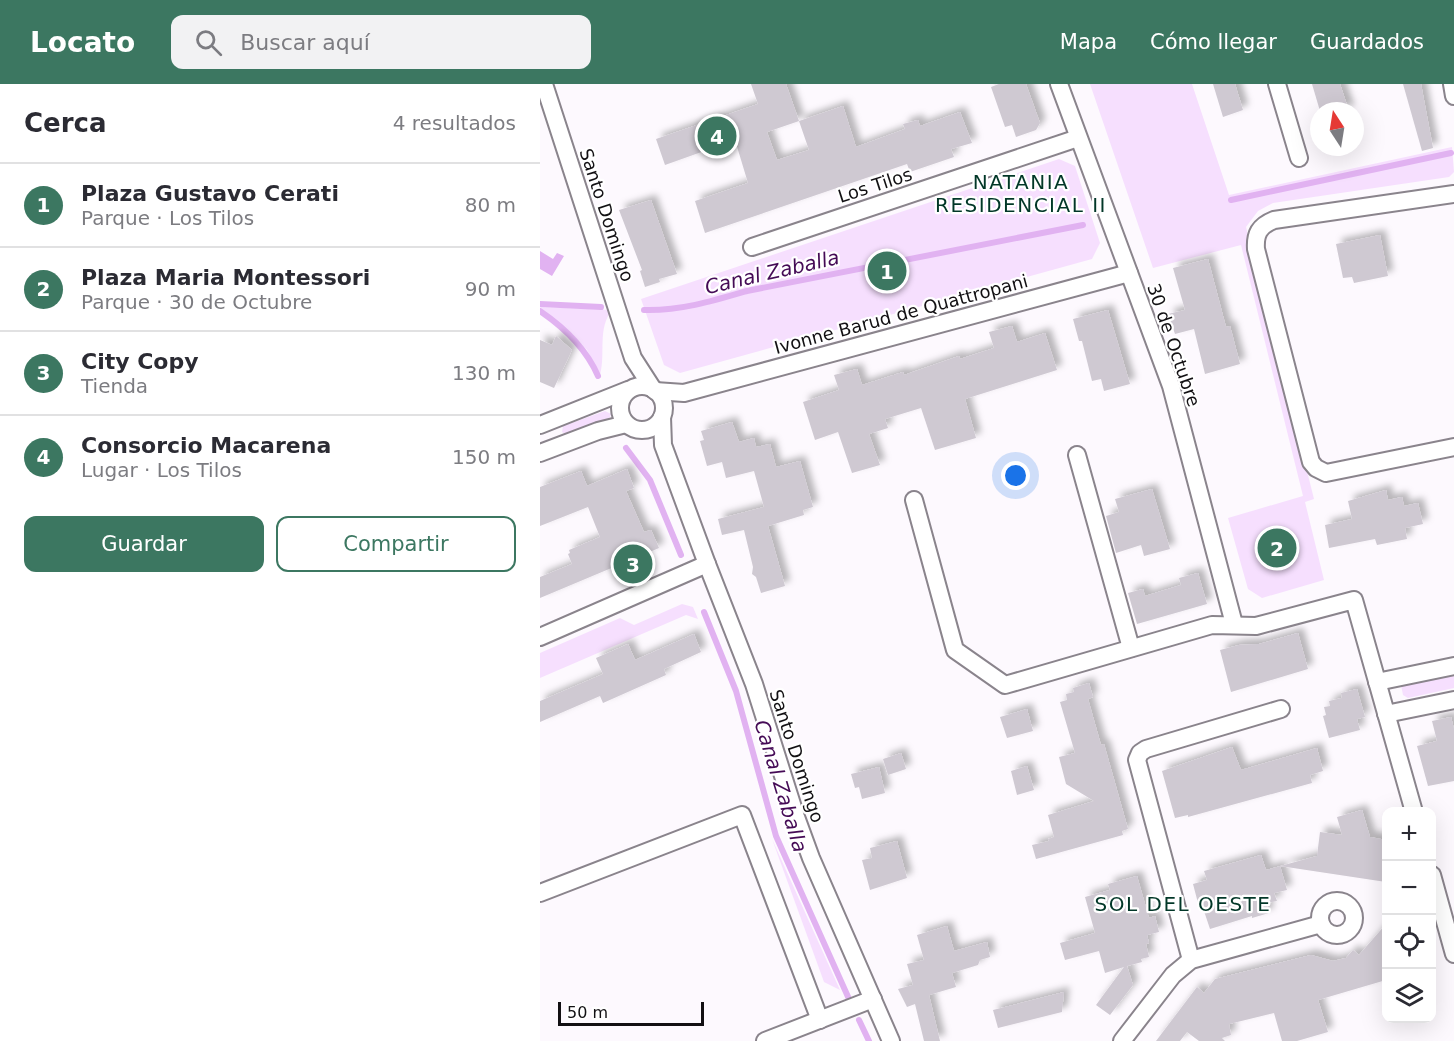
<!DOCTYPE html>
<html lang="es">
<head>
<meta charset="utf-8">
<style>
  body { margin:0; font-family:"DejaVu Sans",sans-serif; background:#f2f2f3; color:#2b2b33 }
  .controls { position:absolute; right:18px; bottom:18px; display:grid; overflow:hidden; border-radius:12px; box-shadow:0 6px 24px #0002 }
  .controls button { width:54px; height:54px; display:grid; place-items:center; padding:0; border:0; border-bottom:2px solid #e1e1e2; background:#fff; color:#2b2b33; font:30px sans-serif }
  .compass { position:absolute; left:770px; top:18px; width:54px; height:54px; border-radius:50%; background:#fff; box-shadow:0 6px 24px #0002; rotate:348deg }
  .scale { position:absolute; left:18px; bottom:15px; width:146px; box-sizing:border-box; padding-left:6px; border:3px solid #121013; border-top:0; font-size:16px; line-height:21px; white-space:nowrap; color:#121013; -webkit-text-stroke:4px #fff; paint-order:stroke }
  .you { position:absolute; left:476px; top:392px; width:21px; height:21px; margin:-15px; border:4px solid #fff; border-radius:50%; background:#1a73e8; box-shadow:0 0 0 9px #1a73e833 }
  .badge { display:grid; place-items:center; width:39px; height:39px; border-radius:50%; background:#3c7761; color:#fff; font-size:20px; font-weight:700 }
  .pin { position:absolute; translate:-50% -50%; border:3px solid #fff; box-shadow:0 2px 6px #0006 }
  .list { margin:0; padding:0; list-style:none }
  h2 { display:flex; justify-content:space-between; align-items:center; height:78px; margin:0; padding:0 24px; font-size:26px }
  h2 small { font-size:20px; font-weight:400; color:#7c7c81 }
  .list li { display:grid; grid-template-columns:39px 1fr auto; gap:18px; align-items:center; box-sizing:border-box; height:84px; padding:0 24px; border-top:2px solid #e1e1e2 }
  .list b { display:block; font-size:22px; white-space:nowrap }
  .list p { margin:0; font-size:20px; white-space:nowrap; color:#7c7c81 }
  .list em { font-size:20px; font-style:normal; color:#7c7c81 }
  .actions { display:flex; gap:12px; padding:18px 24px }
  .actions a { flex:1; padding:14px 0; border:2px solid #3c7761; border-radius:12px; text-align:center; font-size:21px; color:#3c7761 }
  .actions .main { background:#3c7761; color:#fff }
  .icon { flex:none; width:33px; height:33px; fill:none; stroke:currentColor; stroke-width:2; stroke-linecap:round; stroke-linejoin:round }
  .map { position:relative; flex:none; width:914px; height:957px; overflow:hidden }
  header { display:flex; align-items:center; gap:36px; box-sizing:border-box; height:84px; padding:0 30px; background:#3c7761; color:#fff }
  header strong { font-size:28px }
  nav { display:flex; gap:33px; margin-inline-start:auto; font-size:21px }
  .search { width:420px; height:54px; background:#f2f2f3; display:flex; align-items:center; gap:15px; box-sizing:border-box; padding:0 21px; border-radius:12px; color:#7c7c81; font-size:22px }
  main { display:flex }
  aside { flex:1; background:#fff }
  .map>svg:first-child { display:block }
  .green { fill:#f6dffe }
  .water { fill:#e1b2f1 }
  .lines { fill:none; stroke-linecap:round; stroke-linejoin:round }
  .stream { stroke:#e1b2f1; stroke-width:6 }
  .building { fill:#cfc9d2; fill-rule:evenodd; filter:url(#shadow) }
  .minor-casing { stroke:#8a848c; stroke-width:20 }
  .minor { stroke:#fff; stroke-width:16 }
  .labels { text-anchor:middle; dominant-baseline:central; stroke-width:4.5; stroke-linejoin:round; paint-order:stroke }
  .street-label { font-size:18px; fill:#121013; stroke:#fff }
  .neighbourhood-label { font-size:20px; letter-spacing:1.5px; fill:#023728; stroke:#fff }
  .water-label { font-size:20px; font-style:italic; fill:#450b56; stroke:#fff }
</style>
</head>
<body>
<header>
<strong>Locato</strong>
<div class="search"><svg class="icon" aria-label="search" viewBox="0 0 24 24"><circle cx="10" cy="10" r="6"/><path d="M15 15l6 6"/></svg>Buscar aquí</div>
<nav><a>Mapa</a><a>Cómo llegar</a><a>Guardados</a></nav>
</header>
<main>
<aside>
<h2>Cerca<small>4 resultados</small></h2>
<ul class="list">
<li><span class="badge">1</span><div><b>Plaza Gustavo Cerati</b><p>Parque · Los Tilos</p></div><em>80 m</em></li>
<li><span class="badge">2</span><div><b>Plaza Maria Montessori</b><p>Parque · 30 de Octubre</p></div><em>90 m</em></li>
<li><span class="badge">3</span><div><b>City Copy</b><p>Tienda</p></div><em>130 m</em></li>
<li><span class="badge">4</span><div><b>Consorcio Macarena</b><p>Lugar · Los Tilos</p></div><em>150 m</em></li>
</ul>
<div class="actions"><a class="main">Guardar</a><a>Compartir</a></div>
</aside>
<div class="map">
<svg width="914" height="957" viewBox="0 0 914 957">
  <defs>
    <filter id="shadow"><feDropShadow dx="5.5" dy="-5.5" stdDeviation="3" flood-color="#0004"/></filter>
  </defs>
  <rect width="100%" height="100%" fill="#fdf9fe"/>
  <g class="green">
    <polygon points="550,0 652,0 689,111 912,63 914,88 909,93 733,119 718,127 706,143 774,415 765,418 784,496 722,514 708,505 688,434 763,412 701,161 613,184"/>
    <polygon points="519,75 535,82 560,159 552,175 140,289 124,281 101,215"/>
    <path d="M0,223L72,226C57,245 66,269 60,291L47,266L38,256Z"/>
    <polygon points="65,327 71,330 69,335 27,351 22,348 23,342"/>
    <polygon points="142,520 153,523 158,535 146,531 0,594 0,569 80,534 94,541"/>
    <polygon points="914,587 914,604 868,614 863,611 861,601"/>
    <polygon points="232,755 300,906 284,898"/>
  </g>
  <polygon class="water" points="0,167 13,175 17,169 24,172 12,192 0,185"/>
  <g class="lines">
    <g class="stream">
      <polyline points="691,116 911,69"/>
      <polyline points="0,220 61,223"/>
      <path d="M104,226C140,227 173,217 207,207L543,141"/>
      <path d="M0,227C25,244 46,264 58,292"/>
      <polyline points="86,364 110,396 141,471"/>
      <polyline points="164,528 196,607 236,752 309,915"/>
      <polyline points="319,936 329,957"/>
    </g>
  </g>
  <g class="building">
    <path d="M211,0H246L259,37L303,22L316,63L365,45L363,40L378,36L380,42L420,28L432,59L411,65L414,73L370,88L367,80L165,149L155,117L208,99L195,56L125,81L116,55L218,20ZM259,37L269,66L237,76L227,48Z"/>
    <polygon points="459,0 486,0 500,39 496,46 476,53 472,41 465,43 451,3"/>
    <polygon points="673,0 695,0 703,26 683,33"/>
    <polygon points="772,0 800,0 809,27 780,27"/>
    <polygon points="863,0 881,0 893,64 882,67"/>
    <polygon points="111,116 137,190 119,195 120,198 105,203 100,187 102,186 79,126"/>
    <polygon points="840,151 848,192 814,199 812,193 803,194 796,160"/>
    <polygon points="668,175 686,243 690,242 700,280 665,290 654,245 635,250 628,230 645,226 633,184"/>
    <polygon points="568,226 590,300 564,307 561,295 552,297 542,257 539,257 533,235"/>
    <polygon points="472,242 477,258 505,249 517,286 425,315 436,354 395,366 381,324 345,335 348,344 329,350 340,381 312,389 298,348 275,356 263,318 299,306 294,291 317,285 322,301 363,288 364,291 419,272 420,275 454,264 449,248"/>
    <polygon points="16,252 32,266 14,304 0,298 0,256 12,261"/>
    <polygon points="192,338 199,358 214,354 216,363 230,360 236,383 260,377 273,423 263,426 264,431 228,442 245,502 221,509 216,493 212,490 213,483 204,446 182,451 178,435 224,423 214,387 186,394 182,378 167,382 160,357 164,356 161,347"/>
    <polygon points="87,385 94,404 86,407 104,448 111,446 119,464 0,514 0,493 32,480 28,470 30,469 29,466 60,453 48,423 0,442 0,403 41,387 47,402"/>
    <polygon points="612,405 630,465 604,472 601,461 576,469 566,432 579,428 575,415"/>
    <polygon points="846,406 848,416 862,413 864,422 878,419 883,440 865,444 867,455 837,461 835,455 789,464 785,441 812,435 808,417"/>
    <polygon points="658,489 667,520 597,540 588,509 603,505 605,512 641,501 639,494"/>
    <polygon points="758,549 768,585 691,608 680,566 699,561 719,560"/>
    <polygon points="154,550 161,568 124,585 126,591 63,619 60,612 0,638 0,617 63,590 56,574 88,560 95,576"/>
    <polygon points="549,599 553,613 548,615 561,661 564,660 588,745 582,747 583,751 496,775 492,761 509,757 508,755 514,753 508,731 554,717 526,700 519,673 535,669 520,618 527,616 526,610 534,608 533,604"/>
    <polygon points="817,605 825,633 817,635 820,646 789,654 783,632 786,631 784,623 790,622 789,617 802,614 801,609"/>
    <polygon points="487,625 493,647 467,654 460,633"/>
    <polygon points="911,633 914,645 914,697 888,702 877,662 897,657 892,637"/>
    <polygon points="692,663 701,686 777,664 783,687 770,691 772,699 648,733 648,731 635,734 622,687"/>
    <polygon points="361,669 366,685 348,691 343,675"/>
    <polygon points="487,682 494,706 477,711 471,687"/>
    <polygon points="339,683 345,709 322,715 319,703 315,704 311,690"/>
    <polygon points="822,726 830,753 846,756 846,798 740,782 747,806 734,809 737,817 726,819 729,829 712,834 712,832 670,845 661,818 658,819 653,800 667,796 664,787 721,771 726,786 777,772 780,748 802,751 797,733"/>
    <polygon points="357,757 367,794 330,806 322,776 332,774 330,764"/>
    <polygon points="597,792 609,834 615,832 619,848 607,851 609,859 606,860 609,873 601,875 602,878 587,882 593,901 570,931 556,921 584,883 565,889 559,867 525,876 520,859 555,849 545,813 570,806 568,800"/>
    <polygon points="846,840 846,896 778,916 788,948 757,957 742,957 734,929 689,940 691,951 682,954 685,957 659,957 647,948 640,957 616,957 657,903 664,909 675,895 771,871 793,877 806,874 813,866 819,871"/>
    <polygon points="407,842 414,867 447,858 450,873 440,876 438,881 412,889 416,903 389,911 400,957 384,957 375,920 367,923 358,905 373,901 367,880 384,876 377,851"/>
    <polygon points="524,908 522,928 458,944 453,926"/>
  </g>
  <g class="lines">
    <defs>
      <g id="minor">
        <polyline points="4,0 93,274 113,305"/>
        <polyline points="519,0 631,302 694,540"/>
        <polyline points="737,0 759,74"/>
        <polyline points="912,0 914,12"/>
        <path d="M914,110L734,136C719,142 715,150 716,165L771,378L776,384L786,389L914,363"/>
        <polyline points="212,163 538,54"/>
        <circle cx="102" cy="324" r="22"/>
        <polyline points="115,307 144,309 589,189"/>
        <polyline points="122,333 123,361 167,480 214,600 256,733 271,774 351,957"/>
        <polyline points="0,341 88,306"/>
        <polyline points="0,369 58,347 86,340"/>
        <polyline points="537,371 591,564"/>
        <polyline points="374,416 415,566 465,601 672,541 716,542 814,516 874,728"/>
        <polyline points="0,553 167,480"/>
        <polyline points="837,598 914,582"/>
        <polyline points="846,630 914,616"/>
        <polyline points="892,791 914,870"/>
        <polyline points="0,809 202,731 280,936"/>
        <circle cx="797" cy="834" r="17"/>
        <polyline points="651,876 597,676 600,669 606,665 741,625"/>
        <polyline points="225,957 333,915"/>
        <polyline points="582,957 633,891 651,876 781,840"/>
      </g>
    </defs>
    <use href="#minor" class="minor-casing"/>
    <use href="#minor" class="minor"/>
  </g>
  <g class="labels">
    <g class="street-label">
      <text transform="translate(335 101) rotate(-18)">Los Tilos</text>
      <text transform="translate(67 131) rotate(72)">Santo Domingo</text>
      <text transform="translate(361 230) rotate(-15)">Ivonne Barud de Quattropani</text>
      <text transform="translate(634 261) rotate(71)">30 de Octubre</text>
      <text transform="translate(257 672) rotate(72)">Santo Domingo</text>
    </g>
    <g class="neighbourhood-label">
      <text x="481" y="98">NATANIA<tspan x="481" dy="23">RESIDENCIAL II</tspan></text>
      <text x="643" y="820">SOL DEL OESTE</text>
    </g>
    <g class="water-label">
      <text transform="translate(232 188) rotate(-13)">Canal Zaballa</text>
      <text transform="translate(241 702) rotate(73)">Canal Zaballa</text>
    </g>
  </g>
</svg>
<div class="controls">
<button>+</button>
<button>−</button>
<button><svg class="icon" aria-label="locate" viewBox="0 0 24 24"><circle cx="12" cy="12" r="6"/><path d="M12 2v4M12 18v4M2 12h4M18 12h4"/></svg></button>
<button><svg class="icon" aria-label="layers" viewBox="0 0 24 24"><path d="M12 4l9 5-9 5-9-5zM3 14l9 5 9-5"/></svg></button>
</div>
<svg class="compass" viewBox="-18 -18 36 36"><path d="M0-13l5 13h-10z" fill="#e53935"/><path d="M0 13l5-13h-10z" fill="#7c7c81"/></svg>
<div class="scale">50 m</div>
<div class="you"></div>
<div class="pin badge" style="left:347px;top:187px">1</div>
<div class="pin badge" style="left:737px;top:464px">2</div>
<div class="pin badge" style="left:93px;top:480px">3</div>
<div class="pin badge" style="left:177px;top:52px">4</div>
</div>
</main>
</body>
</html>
